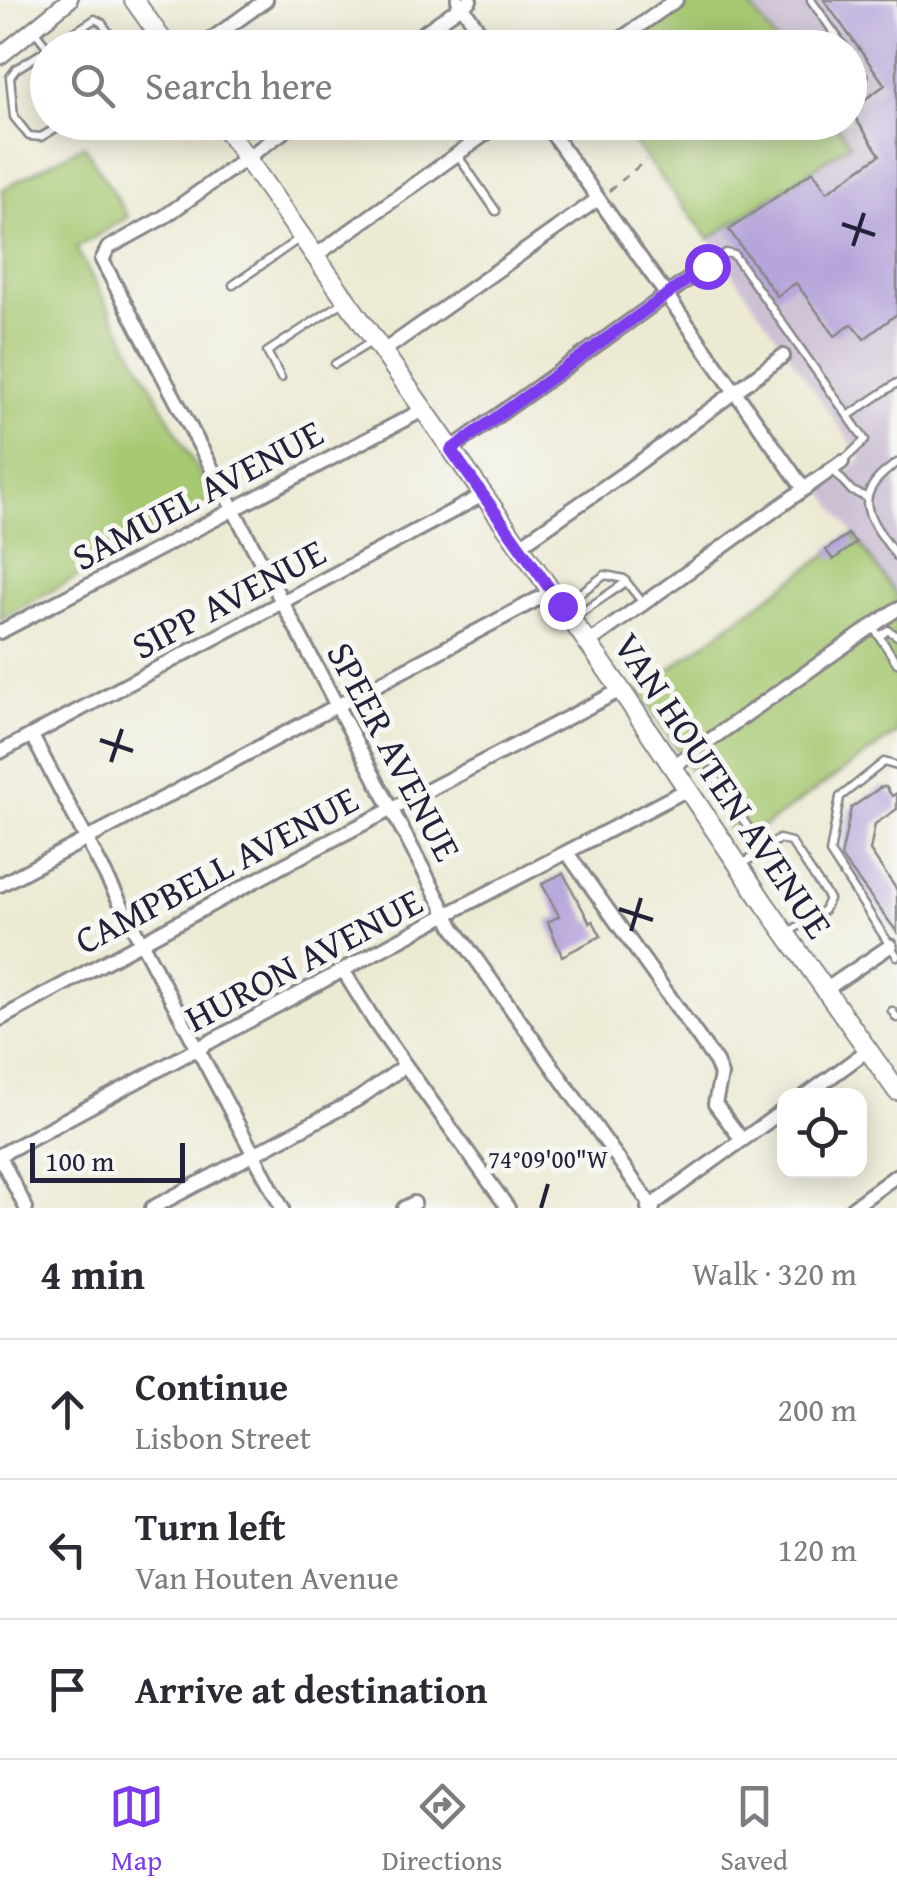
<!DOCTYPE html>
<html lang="en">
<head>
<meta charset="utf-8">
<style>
  body { margin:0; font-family:"Gentium Book Plus",serif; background:#f7f7f7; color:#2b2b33 }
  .controls { position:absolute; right:30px; bottom:30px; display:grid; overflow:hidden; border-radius:20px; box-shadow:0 5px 25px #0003 }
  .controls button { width:90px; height:90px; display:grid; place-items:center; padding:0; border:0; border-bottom:2px solid #e1e1e2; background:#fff; color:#2b2b33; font:50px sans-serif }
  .scale { position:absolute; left:30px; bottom:25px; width:155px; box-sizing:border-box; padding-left:10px; border:5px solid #22223b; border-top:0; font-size:28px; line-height:35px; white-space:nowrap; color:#22223b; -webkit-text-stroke:8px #f6f6f2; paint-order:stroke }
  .stop { position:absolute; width:30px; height:30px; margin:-22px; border:8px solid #7c3aed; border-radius:50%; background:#fff }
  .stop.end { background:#7c3aed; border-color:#fff; box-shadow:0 2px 10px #0008 }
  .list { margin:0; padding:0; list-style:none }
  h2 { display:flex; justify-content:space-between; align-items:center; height:130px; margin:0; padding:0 40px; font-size:42px }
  h2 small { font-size:32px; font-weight:400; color:#7c7c81 }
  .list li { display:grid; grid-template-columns:65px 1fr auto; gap:30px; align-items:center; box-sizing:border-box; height:140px; padding:0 40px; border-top:2px solid #e1e1e2 }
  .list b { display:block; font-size:38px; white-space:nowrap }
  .list p { margin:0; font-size:32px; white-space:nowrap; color:#7c7c81 }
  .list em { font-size:32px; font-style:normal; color:#7c7c81 }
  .icon { flex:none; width:55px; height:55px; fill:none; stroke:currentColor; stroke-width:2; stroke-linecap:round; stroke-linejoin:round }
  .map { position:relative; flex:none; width:897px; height:1208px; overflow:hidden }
  .search { position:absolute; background:#fff; box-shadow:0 5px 25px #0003; left:30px; right:30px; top:30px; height:110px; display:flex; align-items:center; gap:25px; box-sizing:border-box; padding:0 35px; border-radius:55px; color:#7c7c81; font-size:38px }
  .sheet { height:550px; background:#fff }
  nav { display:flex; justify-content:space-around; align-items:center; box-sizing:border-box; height:140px; border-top:2px solid #e1e1e2; background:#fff; font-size:28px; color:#7c7c81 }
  nav a { display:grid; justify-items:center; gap:5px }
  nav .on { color:#7c3aed }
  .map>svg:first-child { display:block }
  .industrial { fill:#ccbfd4 }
  .green { fill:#a6c871; stroke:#647556; stroke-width:2.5 }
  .building { fill:#b6a4da }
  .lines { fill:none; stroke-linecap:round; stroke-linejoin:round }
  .service-casing { stroke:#888688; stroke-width:11 }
  .minor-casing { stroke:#888688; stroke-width:18 }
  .tertiary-casing { stroke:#888688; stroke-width:20 }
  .secondary-casing { stroke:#888688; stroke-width:22 }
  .path { stroke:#888688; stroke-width:2.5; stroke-dasharray:8 8; stroke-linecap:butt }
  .service { stroke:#fff; stroke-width:6 }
  .minor { stroke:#fff; stroke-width:12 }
  .tertiary { stroke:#fff; stroke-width:15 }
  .secondary { stroke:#fff; stroke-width:18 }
  .route { stroke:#7c3aed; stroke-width:12 }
  .ticks { fill:none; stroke:#22223b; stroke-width:4 }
  .labels { text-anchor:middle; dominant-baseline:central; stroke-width:10; stroke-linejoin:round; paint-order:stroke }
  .street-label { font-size:38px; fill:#22223b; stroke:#f6f6f2 }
  .ticks-label { font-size:25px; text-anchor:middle; fill:#22223b; stroke:#f6f6f2; stroke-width:10; stroke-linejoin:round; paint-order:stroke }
</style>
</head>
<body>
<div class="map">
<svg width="897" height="1208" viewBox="0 0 897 1208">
  <rect width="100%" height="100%" fill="#f6f6f2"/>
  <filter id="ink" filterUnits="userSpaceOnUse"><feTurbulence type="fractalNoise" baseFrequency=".01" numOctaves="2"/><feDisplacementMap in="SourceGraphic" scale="20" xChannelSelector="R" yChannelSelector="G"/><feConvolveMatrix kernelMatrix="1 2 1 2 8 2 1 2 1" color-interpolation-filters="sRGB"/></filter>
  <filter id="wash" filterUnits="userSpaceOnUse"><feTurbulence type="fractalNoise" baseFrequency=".0048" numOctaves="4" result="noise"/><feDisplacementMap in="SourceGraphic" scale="40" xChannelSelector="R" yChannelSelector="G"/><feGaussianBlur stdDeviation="2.25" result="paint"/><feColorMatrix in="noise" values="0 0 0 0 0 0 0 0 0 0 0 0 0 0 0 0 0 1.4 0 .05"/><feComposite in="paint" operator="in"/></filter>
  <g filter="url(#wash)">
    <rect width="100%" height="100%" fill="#edead4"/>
    <polygon class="industrial" points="746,0 897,0 897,596 823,491 862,459 709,239 850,144 835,123 850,122 850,48 780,47"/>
    <g class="green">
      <polygon points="691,0 746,0 780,47 623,47"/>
      <polygon points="618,123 835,123 850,144 709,239"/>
      <polygon points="84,145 128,217 76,248 215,502 0,619 3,189"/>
      <polygon points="854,535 897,596 897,733 739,844 639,691"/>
    </g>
    <g id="blocks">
      <g class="building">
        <polygon points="824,0 897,0 897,314 864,339 852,324 835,336 796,283 777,296 729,230 813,171 827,192 880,155 850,110 885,85"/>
        <polygon points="848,534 856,543 833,560 826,550"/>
        <polygon points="881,787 886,787 892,796 897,793 897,809 875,824 870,851 897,890 897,932 841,857 851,808"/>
        <polygon points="563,873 590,923 593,921 601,936 562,956 548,922 559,916 542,884"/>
      </g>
    </g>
  </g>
  <g filter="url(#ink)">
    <use href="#blocks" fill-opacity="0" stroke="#888688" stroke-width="2.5"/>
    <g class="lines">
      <defs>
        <g id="service">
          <polyline points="811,0 845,48"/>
          <polyline points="34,30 48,48"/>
          <polyline points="79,31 90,48"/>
          <polyline points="50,48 95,19 102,23 119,48"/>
          <polyline points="48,49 16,69 10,77 14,117 29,136 41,137 66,122"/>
          <polyline points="850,55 864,77"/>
          <polyline points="458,156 496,211"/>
          <polyline points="707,266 726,253 734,255 865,440 843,461"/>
          <polyline points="233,285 300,238"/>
          <polyline points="335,364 373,341"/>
          <polyline points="281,378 267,352 345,301"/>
          <polyline points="848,416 897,383"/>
          <path d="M897,463C847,497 869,517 897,557"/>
          <polyline points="833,470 852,491 866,497"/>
          <polyline points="562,606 605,575 624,579 643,603"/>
          <polyline points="572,619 626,582"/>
          <polyline points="873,627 897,663"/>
          <polyline points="880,636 888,630 897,636"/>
          <polyline points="897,766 884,762 840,797 830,853 897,956"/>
          <polyline points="711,771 763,850"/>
          <polyline points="740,866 779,839 791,842 829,899 824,910 789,932"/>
          <polyline points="892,1011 897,1018"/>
        </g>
        <g id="minor">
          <polyline points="458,0 491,48"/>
          <polyline points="199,48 266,0"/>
          <polyline points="402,48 470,0"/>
          <polyline points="608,48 676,0"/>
          <polyline points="297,122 164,217 108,248 102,260 454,928 653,1208"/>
          <polyline points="544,122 804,489"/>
          <polyline points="89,123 89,122"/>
          <polyline points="315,256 502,122"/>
          <polyline points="382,352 598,199"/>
          <polyline points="451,449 707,266"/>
          <polyline points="519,546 629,470 783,356"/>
          <polyline points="0,632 423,410"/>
          <polyline points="588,643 842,462"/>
          <polyline points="32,736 282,1208"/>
          <polyline points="0,752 483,495"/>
          <polyline points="673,766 897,609"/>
          <polyline points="568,854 716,1062 721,1075 715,1104 742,1140"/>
          <polyline points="0,885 551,592"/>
          <polyline points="344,972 378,1027 508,1208"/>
          <polyline points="825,990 890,946"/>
          <polyline points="0,1019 286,864 621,690"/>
          <polyline points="805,1096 868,1050"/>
          <polyline points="0,1155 436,920 688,789"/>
          <polyline points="0,1157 26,1208"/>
          <polyline points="152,1208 358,1099 405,1066"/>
          <polyline points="404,1208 414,1203"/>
          <polyline points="648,1208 784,1110"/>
          <polyline points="852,1208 897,1175"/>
        </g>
        <polyline id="tertiary" points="0,56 69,0"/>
        <g id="secondary">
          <polyline points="134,0 168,48"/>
          <polyline points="221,122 621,690 764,903 897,1091"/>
        </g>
      </defs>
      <use href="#service" class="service-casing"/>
      <use href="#minor" class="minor-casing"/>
      <use href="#tertiary" class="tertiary-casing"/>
      <use href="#secondary" class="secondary-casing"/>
      <polyline class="path" points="609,191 646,160"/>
      <use href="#service" class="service"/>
      <use href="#minor" class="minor"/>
      <use href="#tertiary" class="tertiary"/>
      <use href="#secondary" class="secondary"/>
    </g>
  </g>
  <g class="lines" filter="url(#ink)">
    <polyline class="route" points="562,606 451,450 707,266"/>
  </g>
  <path class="ticks" d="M842,224L875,235M853,246L864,213M100,740L133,751M111,762L122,729M619,909L653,920M631,931L641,898M541,1208L548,1184"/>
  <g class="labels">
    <g class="street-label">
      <text transform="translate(197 494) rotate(-28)">SAMUEL AVENUE</text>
      <text transform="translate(228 598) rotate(-28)">SIPP AVENUE</text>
      <text transform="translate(395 751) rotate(62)">SPEER AVENUE</text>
      <text transform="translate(724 785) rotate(56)">VAN HOUTEN AVENUE</text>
      <text transform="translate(216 869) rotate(-28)">CAMPBELL AVENUE</text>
      <text transform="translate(303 959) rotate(-28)">HURON AVENUE</text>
    </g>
  </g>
  <g class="ticks-label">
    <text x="548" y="1168">74°09'00"W</text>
  </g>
</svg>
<div class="controls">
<button><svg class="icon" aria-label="locate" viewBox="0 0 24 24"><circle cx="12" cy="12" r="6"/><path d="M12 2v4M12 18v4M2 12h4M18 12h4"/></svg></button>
</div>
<div class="scale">100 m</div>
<div class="stop" style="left:707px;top:266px"></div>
<div class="stop end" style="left:562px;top:606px"></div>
<div class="search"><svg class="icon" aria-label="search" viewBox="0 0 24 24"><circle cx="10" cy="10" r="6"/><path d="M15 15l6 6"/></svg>Search here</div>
</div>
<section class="sheet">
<h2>4 min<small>Walk · 320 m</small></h2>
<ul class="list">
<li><svg class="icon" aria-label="ahead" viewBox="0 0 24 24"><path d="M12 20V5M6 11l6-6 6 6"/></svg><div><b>Continue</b><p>Lisbon Street</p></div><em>200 m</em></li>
<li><svg class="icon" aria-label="left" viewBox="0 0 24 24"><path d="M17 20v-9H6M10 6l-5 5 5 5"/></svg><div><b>Turn left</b><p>Van Houten Avenue</p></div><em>120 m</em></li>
<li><svg class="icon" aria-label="arrive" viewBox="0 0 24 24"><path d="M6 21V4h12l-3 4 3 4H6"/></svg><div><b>Arrive at destination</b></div></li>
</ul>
</section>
<nav>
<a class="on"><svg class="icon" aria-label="map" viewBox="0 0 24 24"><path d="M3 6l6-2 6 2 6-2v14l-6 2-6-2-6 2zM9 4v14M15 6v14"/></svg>Map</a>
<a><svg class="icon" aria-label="directions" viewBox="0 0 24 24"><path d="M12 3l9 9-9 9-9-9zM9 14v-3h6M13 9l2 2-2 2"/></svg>Directions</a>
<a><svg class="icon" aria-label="saved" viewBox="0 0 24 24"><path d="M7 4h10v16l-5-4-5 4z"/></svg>Saved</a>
</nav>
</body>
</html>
